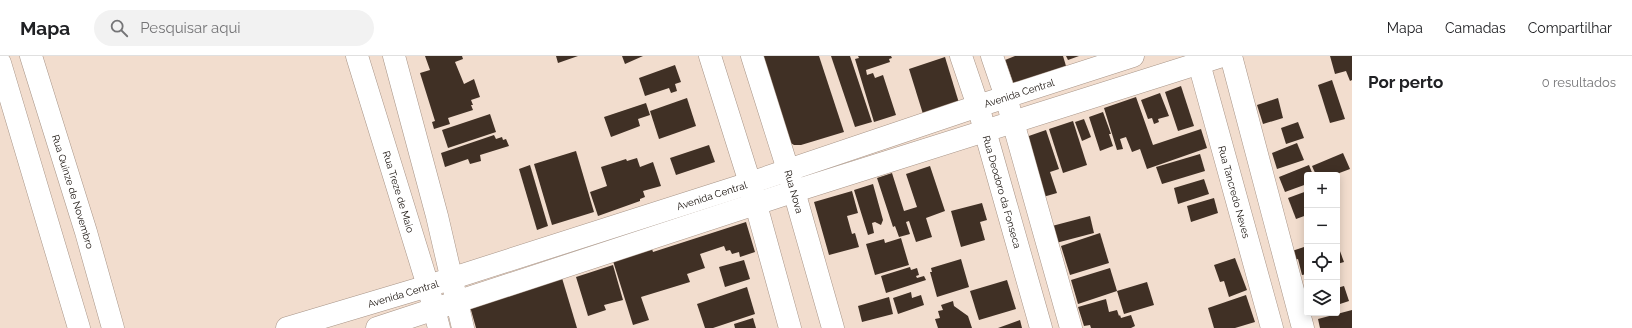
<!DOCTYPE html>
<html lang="pt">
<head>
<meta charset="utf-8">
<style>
  body { margin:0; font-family:Raleway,sans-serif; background:#f2f2f2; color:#202124 }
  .controls { position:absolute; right:12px; bottom:12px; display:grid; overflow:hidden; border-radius:4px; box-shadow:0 2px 10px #0003 }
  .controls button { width:36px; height:36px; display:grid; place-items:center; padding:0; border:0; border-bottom:1px solid #e0e0e0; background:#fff; color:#202124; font:20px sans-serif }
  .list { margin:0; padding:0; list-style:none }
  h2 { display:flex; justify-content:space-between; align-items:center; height:52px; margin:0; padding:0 16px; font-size:17px }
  h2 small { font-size:13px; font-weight:400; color:#757577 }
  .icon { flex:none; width:22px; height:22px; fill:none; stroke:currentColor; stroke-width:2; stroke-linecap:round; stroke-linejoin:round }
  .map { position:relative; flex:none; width:1352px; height:272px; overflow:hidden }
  header { display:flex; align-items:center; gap:24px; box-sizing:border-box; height:56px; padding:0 20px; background:#fff; border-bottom:1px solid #e0e0e0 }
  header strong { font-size:19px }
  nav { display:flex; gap:22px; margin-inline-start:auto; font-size:14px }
  .search { width:280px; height:36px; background:#f2f2f2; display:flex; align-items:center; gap:10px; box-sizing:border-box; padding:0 14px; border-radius:22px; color:#757577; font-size:15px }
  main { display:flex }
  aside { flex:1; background:#fff }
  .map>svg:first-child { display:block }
  .building { fill:#403025 }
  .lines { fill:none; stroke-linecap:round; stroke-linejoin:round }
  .minor-casing { stroke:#a79487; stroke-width:23 }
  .minor { stroke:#fff; stroke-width:22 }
  .labels { text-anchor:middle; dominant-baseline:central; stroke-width:4; stroke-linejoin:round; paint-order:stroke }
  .street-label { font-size:10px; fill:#160f0a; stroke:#fff }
</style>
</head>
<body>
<header>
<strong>Mapa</strong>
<div class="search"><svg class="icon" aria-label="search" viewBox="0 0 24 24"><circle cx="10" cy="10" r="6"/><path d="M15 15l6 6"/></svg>Pesquisar aqui</div>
<nav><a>Mapa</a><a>Camadas</a><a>Compartilhar</a></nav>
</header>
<main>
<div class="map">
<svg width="1352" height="272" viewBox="0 0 1352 272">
  <rect width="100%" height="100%" fill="#f2ddce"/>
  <g class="building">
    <polygon points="425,0 462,0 463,3 455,6 464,28 474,23 480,41 471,44 473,49 471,49 473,54 448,62 450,68 434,73 432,66 435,65 420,17 430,14"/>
    <polygon points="556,0 578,0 558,7"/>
    <polygon points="622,0 643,0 625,8"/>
    <polygon points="762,0 819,0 844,76 801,89 794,89 789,86"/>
    <polygon points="831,0 850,0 872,66 855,71"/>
    <polygon points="858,0 891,0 892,2 889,3 890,6 866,14 867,19 873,17 875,22 883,19 896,59 874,66 855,3 859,2"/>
    <polygon points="1015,0 1063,0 1066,10 1014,29 1005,4"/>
    <polygon points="1066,0 1079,0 1068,4"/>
    <polygon points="1330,0 1352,0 1352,24 1350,25 1346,15 1335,18"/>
    <polygon points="945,1 959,47 923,58 909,13"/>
    <polygon points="675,9 681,26 675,28 677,35 671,37 669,32 645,40 639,22"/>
    <polygon points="1332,24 1345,63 1330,67 1318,29"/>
    <polygon points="1181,30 1194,70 1178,75 1165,36"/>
    <polygon points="1160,37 1169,60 1158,63 1159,66 1154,68 1152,62 1148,63 1141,44"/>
    <polygon points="1136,41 1153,89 1201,73 1207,92 1147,113 1140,93 1132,96 1126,81 1120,83 1123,93 1117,94 1104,52"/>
    <polygon points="687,42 696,70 659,83 650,55"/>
    <polygon points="1278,42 1283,62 1263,68 1257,49"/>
    <polygon points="646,47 650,59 638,63 640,70 611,81 604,61"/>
    <polygon points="1103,56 1111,78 1109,78 1113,90 1100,95 1089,61"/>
    <polygon points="490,58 496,76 448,92 442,74"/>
    <polygon points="1084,63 1091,81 1082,85 1075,66"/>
    <polygon points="1073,65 1087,109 1063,117 1049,73"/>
    <polygon points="1298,66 1304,82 1286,88 1281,72"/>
    <polygon points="1046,74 1059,113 1050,116 1057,137 1043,141 1023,82"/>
    <polygon points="494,79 496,83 502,81 503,84 506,83 509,90 480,99 481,105 470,108 468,103 445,111 441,97"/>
    <polygon points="1297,87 1304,104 1277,113 1272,97"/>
    <polygon points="709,89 715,106 676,119 670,102"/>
    <polygon points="576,95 594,156 552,169 534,108"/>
    <polygon points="1343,97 1350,113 1334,119 1316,119 1312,110"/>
    <polygon points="1200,98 1205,115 1162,128 1156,111"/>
    <polygon points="637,102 640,111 653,106 661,130 643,135 645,141 640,143 640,145 598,160 590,136 607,130 601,111 626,103 627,105"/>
    <polygon points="530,109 548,170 537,174 519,113"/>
    <polygon points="1309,109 1313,119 1307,119 1307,128 1285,136 1279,121"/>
    <polygon points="930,110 945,155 926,162 932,181 916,186 909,165 906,166 910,178 899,181 895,170 893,171 877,122 892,117 904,155 917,151 906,118"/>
    <polygon points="1204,123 1209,138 1178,148 1174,132"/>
    <polygon points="873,128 883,164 881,169 875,166 872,167 874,177 868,179 854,134"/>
    <polygon points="852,135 858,157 847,160 852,178 855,177 859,191 829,199 814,146"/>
    <polygon points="1307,135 1307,159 1296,163 1288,142"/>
    <polygon points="1214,142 1218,157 1191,166 1187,150"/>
    <polygon points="982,147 987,164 980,166 985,184 961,191 951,155"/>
    <polygon points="1090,160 1094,177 1056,187 1052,170"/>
    <polygon points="746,166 755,196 740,201 739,196 732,198 730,194 726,195 724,190 700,198 705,212 687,218 690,226 641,241 649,264 633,269 613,205 652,193 653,196"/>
    <polygon points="1100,177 1109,207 1070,219 1061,190"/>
    <polygon points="901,182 909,209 875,219 866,188 884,183 885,187"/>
    <polygon points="1337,187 1344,206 1337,208"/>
    <polygon points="1307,190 1307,218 1302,219 1298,203 1295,204 1292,195"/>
    <polygon points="1235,202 1247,234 1229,241 1224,225 1220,226 1214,209"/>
    <polygon points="961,203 969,231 937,241 930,216 932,216 931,212"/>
    <polygon points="744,204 750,223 725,231 719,211"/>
    <polygon points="613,209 623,244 604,249 606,254 588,260 576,221"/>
    <polygon points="910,211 911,214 917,212 919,219 916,220 917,222 924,220 926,224 886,237 881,220"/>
    <polygon points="1110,212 1117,235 1078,248 1071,224"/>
    <polygon points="562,222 577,272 476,272 469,247"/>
    <polygon points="1007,224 1016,253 979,264 970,235"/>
    <polygon points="1147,226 1154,249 1124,258 1117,235"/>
    <polygon points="1344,230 1349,245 1337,249 1337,232"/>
    <polygon points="747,231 755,258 713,272 705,272 697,248"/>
    <polygon points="911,236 912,242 921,239 924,249 898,258 893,242"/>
    <polygon points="1246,239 1255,266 1235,272 1214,272 1208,252"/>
    <polygon points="889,241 893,258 862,266 858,250"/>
    <polygon points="1106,243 1109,256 1117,254 1119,260 1120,259 1121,262 1131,259 1135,270 1131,272 1091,272 1090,269 1084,270 1078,251"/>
    <polygon points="953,245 954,250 968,260 972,272 938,272 935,263 940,262 938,255 943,254 941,249"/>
    <polygon points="1352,254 1352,272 1320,272 1318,263"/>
    <polygon points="753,262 756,272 735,272 734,268"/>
    <polygon points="1020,264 1022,272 998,272"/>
  </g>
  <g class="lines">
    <defs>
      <g id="minor">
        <path id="s1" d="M31,0L86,176L113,272"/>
        <path id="s2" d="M357,0L428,230L439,272"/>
        <polyline points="394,0 437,160 463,272"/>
        <polyline points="710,0 750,127 790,272"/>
        <path id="s3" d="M752,0L788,114L833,272"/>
        <path id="s4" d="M961,0L978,50L1041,272"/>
        <polyline points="992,0 1006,41 1071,272"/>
        <path id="s5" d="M1197,0L1272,272"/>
        <polyline points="1231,0 1303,272"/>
        <polyline points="0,7 79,272"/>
        <path id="s6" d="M287,272L428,230L750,127L978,50L1133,0"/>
        <polyline points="377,272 795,135 1222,0"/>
      </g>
    </defs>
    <use href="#minor" class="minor-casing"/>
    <use href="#minor" class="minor"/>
  </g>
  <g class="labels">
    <g class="street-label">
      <text stroke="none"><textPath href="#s6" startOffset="769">Avenida Central</textPath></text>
      <text stroke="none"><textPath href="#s3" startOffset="142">Rua Nova</textPath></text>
      <text stroke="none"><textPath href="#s1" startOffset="142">Rua Quinze de Novembro</textPath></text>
      <text stroke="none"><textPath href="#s2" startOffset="142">Rua Treze de Maio</textPath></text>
      <text stroke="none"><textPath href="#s4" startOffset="142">Rua Deodoro da Fonseca</textPath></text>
      <text stroke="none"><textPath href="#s5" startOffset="141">Rua Tancredo Neves</textPath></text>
      <text stroke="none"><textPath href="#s6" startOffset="445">Avenida Central</textPath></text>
      <text stroke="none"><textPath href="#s6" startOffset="121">Avenida Central</textPath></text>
    </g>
  </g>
</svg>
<div class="controls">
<button>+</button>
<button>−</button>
<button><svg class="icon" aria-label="locate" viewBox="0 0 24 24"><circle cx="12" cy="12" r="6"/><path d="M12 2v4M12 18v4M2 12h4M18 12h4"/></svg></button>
<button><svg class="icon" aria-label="layers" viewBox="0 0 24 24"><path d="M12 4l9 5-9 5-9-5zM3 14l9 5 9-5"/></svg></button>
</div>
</div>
<aside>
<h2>Por perto<small>0 resultados</small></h2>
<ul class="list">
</ul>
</aside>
</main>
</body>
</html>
